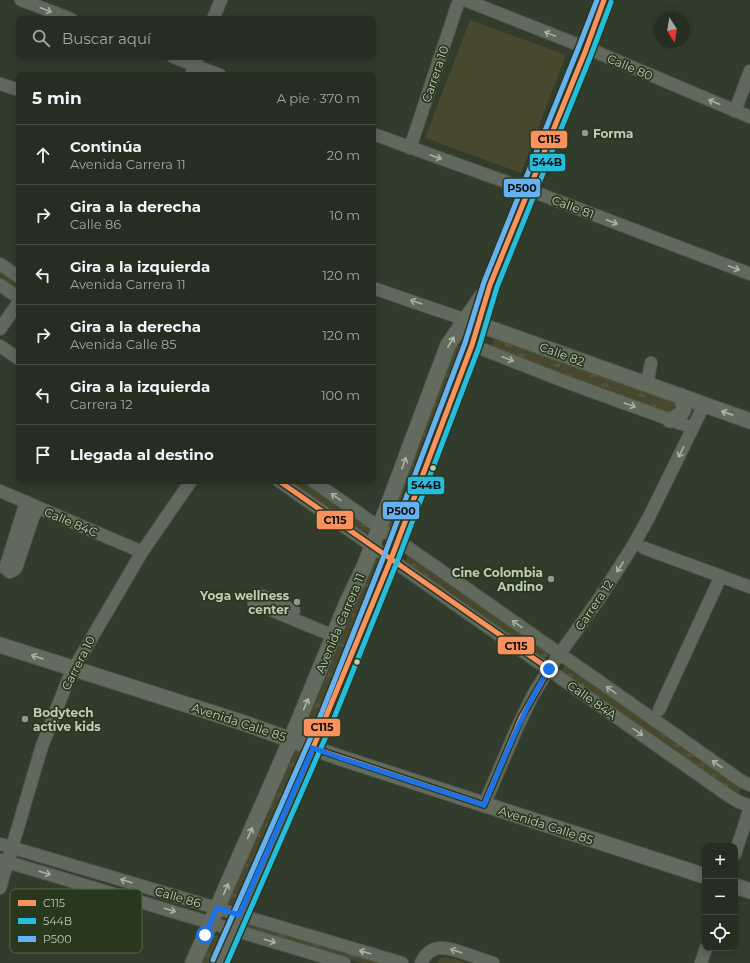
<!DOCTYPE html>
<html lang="es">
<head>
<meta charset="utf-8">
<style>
  body { margin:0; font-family:Montserrat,sans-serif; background:#2e352a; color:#f1f3f6 }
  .controls { position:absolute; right:12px; bottom:12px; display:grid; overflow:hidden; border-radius:8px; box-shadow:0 2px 10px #0003 }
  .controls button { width:36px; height:36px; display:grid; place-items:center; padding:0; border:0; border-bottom:1px solid #42493f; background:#262d21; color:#f1f3f6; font:20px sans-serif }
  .compass { position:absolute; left:654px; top:12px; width:36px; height:36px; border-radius:50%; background:#262d21; box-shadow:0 2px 10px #0003; rotate:168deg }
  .stop { position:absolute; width:12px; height:12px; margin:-9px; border:3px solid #1a73e8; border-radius:50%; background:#fff }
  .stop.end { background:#1a73e8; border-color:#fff; box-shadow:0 1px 4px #0008 }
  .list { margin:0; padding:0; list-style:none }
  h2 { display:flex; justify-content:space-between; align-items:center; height:52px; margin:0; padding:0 16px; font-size:17px }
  h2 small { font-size:13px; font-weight:400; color:#a4a8a5 }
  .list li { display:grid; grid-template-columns:26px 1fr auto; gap:12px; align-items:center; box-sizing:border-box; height:60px; padding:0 16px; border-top:1px solid #42493f }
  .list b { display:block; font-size:15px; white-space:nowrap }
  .list p { margin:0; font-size:13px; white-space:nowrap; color:#a4a8a5 }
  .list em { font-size:13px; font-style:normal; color:#a4a8a5 }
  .icon { flex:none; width:22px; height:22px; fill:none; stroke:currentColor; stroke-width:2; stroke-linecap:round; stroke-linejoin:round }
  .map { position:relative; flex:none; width:750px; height:963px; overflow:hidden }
  .search { position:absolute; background:#262d21; box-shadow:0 2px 10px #0003; left:16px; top:16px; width:360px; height:44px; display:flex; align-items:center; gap:10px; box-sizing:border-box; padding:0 14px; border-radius:8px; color:#a4a8a5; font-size:15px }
  .panel { position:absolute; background:#262d21; box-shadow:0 2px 10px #0003; left:16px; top:72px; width:360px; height:412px; border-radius:8px }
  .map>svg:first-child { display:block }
  .grass { fill:url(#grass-tufts) }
  .park { fill:#48482f }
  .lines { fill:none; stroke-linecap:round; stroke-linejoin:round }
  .minor-casing { stroke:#4f564a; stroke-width:14 }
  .major-casing { stroke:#4f584a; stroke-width:17 }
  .minor { stroke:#61695d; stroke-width:12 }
  .major { stroke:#636b5f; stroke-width:15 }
  .bus-1-casing { stroke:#28381f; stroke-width:8 }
  .bus-2-casing { stroke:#28381f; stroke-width:8 }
  .bus-3-casing { stroke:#28381f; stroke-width:8 }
  .bus-1 { stroke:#fa915f; stroke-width:5 }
  .bus-2 { stroke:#26bcdd; stroke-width:5 }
  .bus-3 { stroke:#66b1f2; stroke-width:5 }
  .oneway { stroke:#a8b3a0 }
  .oneway2 { stroke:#adb9a5 }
  .route { stroke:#1a73e8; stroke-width:5 }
  .poi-dot { fill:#8e9a86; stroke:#28381f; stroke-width:1.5 }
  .bus-dot { fill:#bfccb7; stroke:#28381f; stroke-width:1.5 }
  .labels { text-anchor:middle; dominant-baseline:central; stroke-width:3.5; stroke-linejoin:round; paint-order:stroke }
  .street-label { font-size:12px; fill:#bfccb7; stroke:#28381f }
  .poi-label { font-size:12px; font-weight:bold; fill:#bfccb7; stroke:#28381f; text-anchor:start }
  .key { fill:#28381f; stroke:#55644d; stroke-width:1 }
  .key-label { font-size:11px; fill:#bfccb7 }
  .line-badge { stroke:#28381f; stroke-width:1.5 }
  .pale-badge-label { font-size:11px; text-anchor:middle; font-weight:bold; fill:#111 }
</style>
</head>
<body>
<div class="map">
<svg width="750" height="963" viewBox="0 0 750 963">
  <defs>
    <pattern id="grass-tufts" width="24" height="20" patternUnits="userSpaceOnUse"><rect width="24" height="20" fill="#48482f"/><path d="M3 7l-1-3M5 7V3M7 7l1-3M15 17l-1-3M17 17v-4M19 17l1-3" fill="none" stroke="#61614b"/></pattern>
  </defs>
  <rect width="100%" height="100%" fill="#323c2c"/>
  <g class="grass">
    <polygon points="0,269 19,282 19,285 15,291 0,281"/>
    <polygon points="496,334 677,400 671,416 490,350"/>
    <polygon points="456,345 467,349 397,533 387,526"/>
    <polygon points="291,481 307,481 371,526 366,534"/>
    <polygon points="410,554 550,652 544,661 404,562"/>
    <polygon points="375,558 385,562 315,735 304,731"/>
    <polygon points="566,664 742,788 736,796 560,673"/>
    <polygon points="296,750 307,755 239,908 228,903"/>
    <polygon points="247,922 384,963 362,963 245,928"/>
    <polygon points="214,934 224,938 213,963 202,963"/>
  </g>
  <g class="park">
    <polygon points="470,20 566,55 521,173 425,138"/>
    <polygon points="443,957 452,958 466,963 438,963 440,959"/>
  </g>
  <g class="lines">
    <defs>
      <g id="minor">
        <polyline points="21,0 71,19"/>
        <polyline points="465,0 594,51 750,117"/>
        <polyline points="213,19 221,0"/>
        <polyline points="173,57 220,75"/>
        <polyline points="191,75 198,57"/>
        <polyline points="0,84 19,90"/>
        <polyline points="735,111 750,71"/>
        <polyline points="373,134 537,193 750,274"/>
        <polyline points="410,148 459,0"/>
        <polyline points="0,264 19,277"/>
        <polyline points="0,285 19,298"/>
        <polyline points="373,288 466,320"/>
        <polyline points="0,329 19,302"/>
        <polyline points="472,345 566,382 693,428"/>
        <polyline points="0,346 19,359"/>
        <polyline points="647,384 651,363"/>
        <polyline points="279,481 729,796 739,802 750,806"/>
        <polyline points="313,481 743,782 750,785"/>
        <polyline points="0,491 142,552"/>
        <polyline points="26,502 6,566 6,569 10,572 14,570 16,568 33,517 38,508"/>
        <polyline points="644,548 750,587"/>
        <polyline points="263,596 294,611"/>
        <polyline points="254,603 334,636"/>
        <polyline points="659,710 721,576"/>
        <polyline points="484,805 517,728 533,695 549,669 601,596 634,544 649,517 704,405"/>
        <polyline points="0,844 402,963"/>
        <polyline points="735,854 750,808"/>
        <polyline points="1,860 344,963"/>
        <polyline points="0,888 42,746 70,675 142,552 191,481"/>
        <path d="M421,963C431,941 449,948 467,954C475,957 484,960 493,963"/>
        <polyline points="701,963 706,948"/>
      </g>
      <g id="major">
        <polyline points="469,321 750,421"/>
        <path d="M670,420C683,415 687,410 681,396"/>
        <polyline points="0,645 244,723 341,758 705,876"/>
        <polyline points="735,886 750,891"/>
        <polyline points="193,963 289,744 346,605 364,567 387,508 448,345 482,296"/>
        <polyline points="219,963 328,715 391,559 472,345 490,285 585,52 604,0"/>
      </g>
    </defs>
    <use href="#minor" class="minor-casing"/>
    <use href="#major" class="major-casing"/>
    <use href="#minor" class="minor"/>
    <use href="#major" class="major"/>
    <defs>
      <g id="bus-1">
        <polyline points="279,481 391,559"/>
        <polygon points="391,559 549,669 521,718 484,805 313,748"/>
        <polyline points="391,559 472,345 490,285 585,52 604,0"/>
      </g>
      <polyline id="bus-2" points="227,963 334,718 397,562 479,347 497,287 591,55 611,2"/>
      <polyline id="bus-3" points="213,960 322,712 384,556 465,343 484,282 578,49 597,0"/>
    </defs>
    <use href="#bus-1" class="bus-1-casing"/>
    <use href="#bus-2" class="bus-2-casing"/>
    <use href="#bus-3" class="bus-3-casing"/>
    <use href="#bus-1" class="bus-1"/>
    <use href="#bus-2" class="bus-2"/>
    <use href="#bus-3" class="bus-3"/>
  </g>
  <defs><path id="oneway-shaft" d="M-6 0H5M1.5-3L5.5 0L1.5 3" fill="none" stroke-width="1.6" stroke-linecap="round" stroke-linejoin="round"/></defs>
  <g class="oneway">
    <use href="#oneway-shaft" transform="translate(46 10) rotate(21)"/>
    <use href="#oneway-shaft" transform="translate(550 34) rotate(-158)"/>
    <use href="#oneway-shaft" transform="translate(714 102) rotate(-157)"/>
    <use href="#oneway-shaft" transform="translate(436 157) rotate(19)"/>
    <use href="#oneway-shaft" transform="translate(612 222) rotate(21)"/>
    <use href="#oneway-shaft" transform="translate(734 268) rotate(21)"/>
    <use href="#oneway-shaft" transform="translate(416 302) rotate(-162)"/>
    <use href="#oneway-shaft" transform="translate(508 359) rotate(21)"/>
    <use href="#oneway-shaft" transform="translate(630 405) rotate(20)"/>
    <use href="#oneway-shaft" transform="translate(681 452) rotate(116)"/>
    <use href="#oneway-shaft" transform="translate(336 497) rotate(-145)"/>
    <use href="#oneway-shaft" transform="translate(620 567) rotate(123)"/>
    <use href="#oneway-shaft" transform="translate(517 624) rotate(-145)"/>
    <use href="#oneway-shaft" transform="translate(611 690) rotate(-145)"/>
    <use href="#oneway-shaft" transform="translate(638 732) rotate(35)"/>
    <use href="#oneway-shaft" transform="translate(717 764) rotate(-145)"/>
    <use href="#oneway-shaft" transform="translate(45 873) rotate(17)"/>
    <use href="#oneway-shaft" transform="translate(126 881) rotate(-163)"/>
    <use href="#oneway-shaft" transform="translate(170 910) rotate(17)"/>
    <use href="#oneway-shaft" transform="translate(270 941) rotate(17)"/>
    <use href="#oneway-shaft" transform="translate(456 951) rotate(-162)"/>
    <use href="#oneway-shaft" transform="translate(365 952) rotate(-164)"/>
  </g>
  <g class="oneway2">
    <use href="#oneway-shaft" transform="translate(451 342) rotate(-58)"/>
    <use href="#oneway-shaft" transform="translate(727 413) rotate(-161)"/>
    <use href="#oneway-shaft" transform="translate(404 463) rotate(-70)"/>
    <use href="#oneway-shaft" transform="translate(37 657) rotate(-162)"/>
    <use href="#oneway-shaft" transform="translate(306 704) rotate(-67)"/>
    <use href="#oneway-shaft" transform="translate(250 833) rotate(-66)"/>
    <use href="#oneway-shaft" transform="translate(226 889) rotate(-66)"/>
  </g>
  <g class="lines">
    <path class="route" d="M205,935L217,908L239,915L313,748L341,758L484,805C504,759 522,712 549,669"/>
  </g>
  <g class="poi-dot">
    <circle cx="585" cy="133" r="4"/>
    <circle cx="551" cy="579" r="4"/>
    <circle cx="297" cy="602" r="4"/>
    <circle cx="25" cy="719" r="4"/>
  </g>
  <g class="bus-dot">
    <circle cx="433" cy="468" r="3.5"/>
    <circle cx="357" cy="662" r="3.5"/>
  </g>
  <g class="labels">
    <g class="street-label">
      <text transform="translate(630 67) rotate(23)">Calle 80</text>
      <text transform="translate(435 74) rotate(-71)">Carrera 10</text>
      <text transform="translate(573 207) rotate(21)">Calle 81</text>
      <text transform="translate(562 354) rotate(20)">Calle 82</text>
      <text transform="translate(71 522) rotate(23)">Calle 84C</text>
      <text transform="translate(594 605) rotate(-56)">Carrera 12</text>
      <text transform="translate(340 623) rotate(-67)">Avenida Carrera 11</text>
      <text transform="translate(78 663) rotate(-63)">Carrera 10</text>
      <text transform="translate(592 700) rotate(35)">Calle 84A</text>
      <text transform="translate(239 722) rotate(18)">Avenida Calle 85</text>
      <text transform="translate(546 825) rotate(18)">Avenida Calle 85</text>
      <text transform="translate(178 897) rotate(16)">Calle 86</text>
    </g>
    <g class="poi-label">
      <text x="593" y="133">Forma</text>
      <text x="543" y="572" text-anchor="end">Cine Colombia<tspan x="543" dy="14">Andino</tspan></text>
      <text x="289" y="595" text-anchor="end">Yoga wellness<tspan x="289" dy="14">center</tspan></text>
      <text x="33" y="712">Bodytech<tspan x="33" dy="14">active kids</tspan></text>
    </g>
  </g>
  <rect x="10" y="889" width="132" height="64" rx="6" class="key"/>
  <rect x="18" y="900" width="18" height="6" fill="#fa915f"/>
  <rect x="18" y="918" width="18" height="6" fill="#26bcdd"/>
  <rect x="18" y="936" width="18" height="6" fill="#66b1f2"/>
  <g class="key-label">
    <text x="43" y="907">C115</text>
    <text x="43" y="925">544B</text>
    <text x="43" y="943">P500</text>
  </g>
  <g class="line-badge">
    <rect x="530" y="130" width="38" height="19" rx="4" fill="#fa915f"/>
    <rect x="529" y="153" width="37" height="19" rx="4" fill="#26bcdd"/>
    <rect x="503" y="178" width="38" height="20" rx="4" fill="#66b1f2"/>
    <rect x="407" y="476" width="38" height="19" rx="4" fill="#26bcdd"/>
    <rect x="382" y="501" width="38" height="19" rx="4" fill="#66b1f2"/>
    <rect x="316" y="510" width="38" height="20" rx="4" fill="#fa915f"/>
    <rect x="497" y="636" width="38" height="19" rx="4" fill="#fa915f"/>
    <rect x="303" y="718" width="38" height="19" rx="4" fill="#fa915f"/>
  </g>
  <g class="pale-badge-label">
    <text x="549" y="143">C115</text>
    <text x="547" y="166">544B</text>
    <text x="522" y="192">P500</text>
    <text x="426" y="489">544B</text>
    <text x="401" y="515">P500</text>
    <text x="335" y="524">C115</text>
    <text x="516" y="650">C115</text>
    <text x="322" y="731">C115</text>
  </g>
</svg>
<div class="controls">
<button>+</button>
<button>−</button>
<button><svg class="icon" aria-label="locate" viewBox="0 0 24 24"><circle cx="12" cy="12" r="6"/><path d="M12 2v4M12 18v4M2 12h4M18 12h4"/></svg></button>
</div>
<svg class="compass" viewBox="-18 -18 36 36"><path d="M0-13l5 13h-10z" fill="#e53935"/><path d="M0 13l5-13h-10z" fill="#a4a8a5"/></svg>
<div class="stop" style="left:205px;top:935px"></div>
<div class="stop end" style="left:549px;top:669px"></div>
<div class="search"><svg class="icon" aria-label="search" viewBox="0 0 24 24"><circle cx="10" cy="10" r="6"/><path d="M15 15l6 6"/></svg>Buscar aquí</div>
<section class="panel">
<h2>5 min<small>A pie · 370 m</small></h2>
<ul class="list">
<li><svg class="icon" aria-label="ahead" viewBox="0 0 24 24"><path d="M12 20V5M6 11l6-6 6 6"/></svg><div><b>Continúa</b><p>Avenida Carrera 11</p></div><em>20 m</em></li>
<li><svg class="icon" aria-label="right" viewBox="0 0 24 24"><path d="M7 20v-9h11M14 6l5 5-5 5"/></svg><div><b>Gira a la derecha</b><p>Calle 86</p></div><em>10 m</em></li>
<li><svg class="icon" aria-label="left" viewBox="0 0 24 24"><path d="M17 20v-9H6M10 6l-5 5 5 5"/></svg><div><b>Gira a la izquierda</b><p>Avenida Carrera 11</p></div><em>120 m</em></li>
<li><svg class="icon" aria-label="right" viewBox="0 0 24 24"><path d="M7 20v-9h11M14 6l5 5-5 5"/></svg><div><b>Gira a la derecha</b><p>Avenida Calle 85</p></div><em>120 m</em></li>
<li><svg class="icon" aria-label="left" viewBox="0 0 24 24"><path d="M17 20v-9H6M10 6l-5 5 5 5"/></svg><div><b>Gira a la izquierda</b><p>Carrera 12</p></div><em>100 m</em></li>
<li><svg class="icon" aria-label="arrive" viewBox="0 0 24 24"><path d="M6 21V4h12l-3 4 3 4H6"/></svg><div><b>Llegada al destino</b></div></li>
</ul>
</section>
</div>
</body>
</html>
